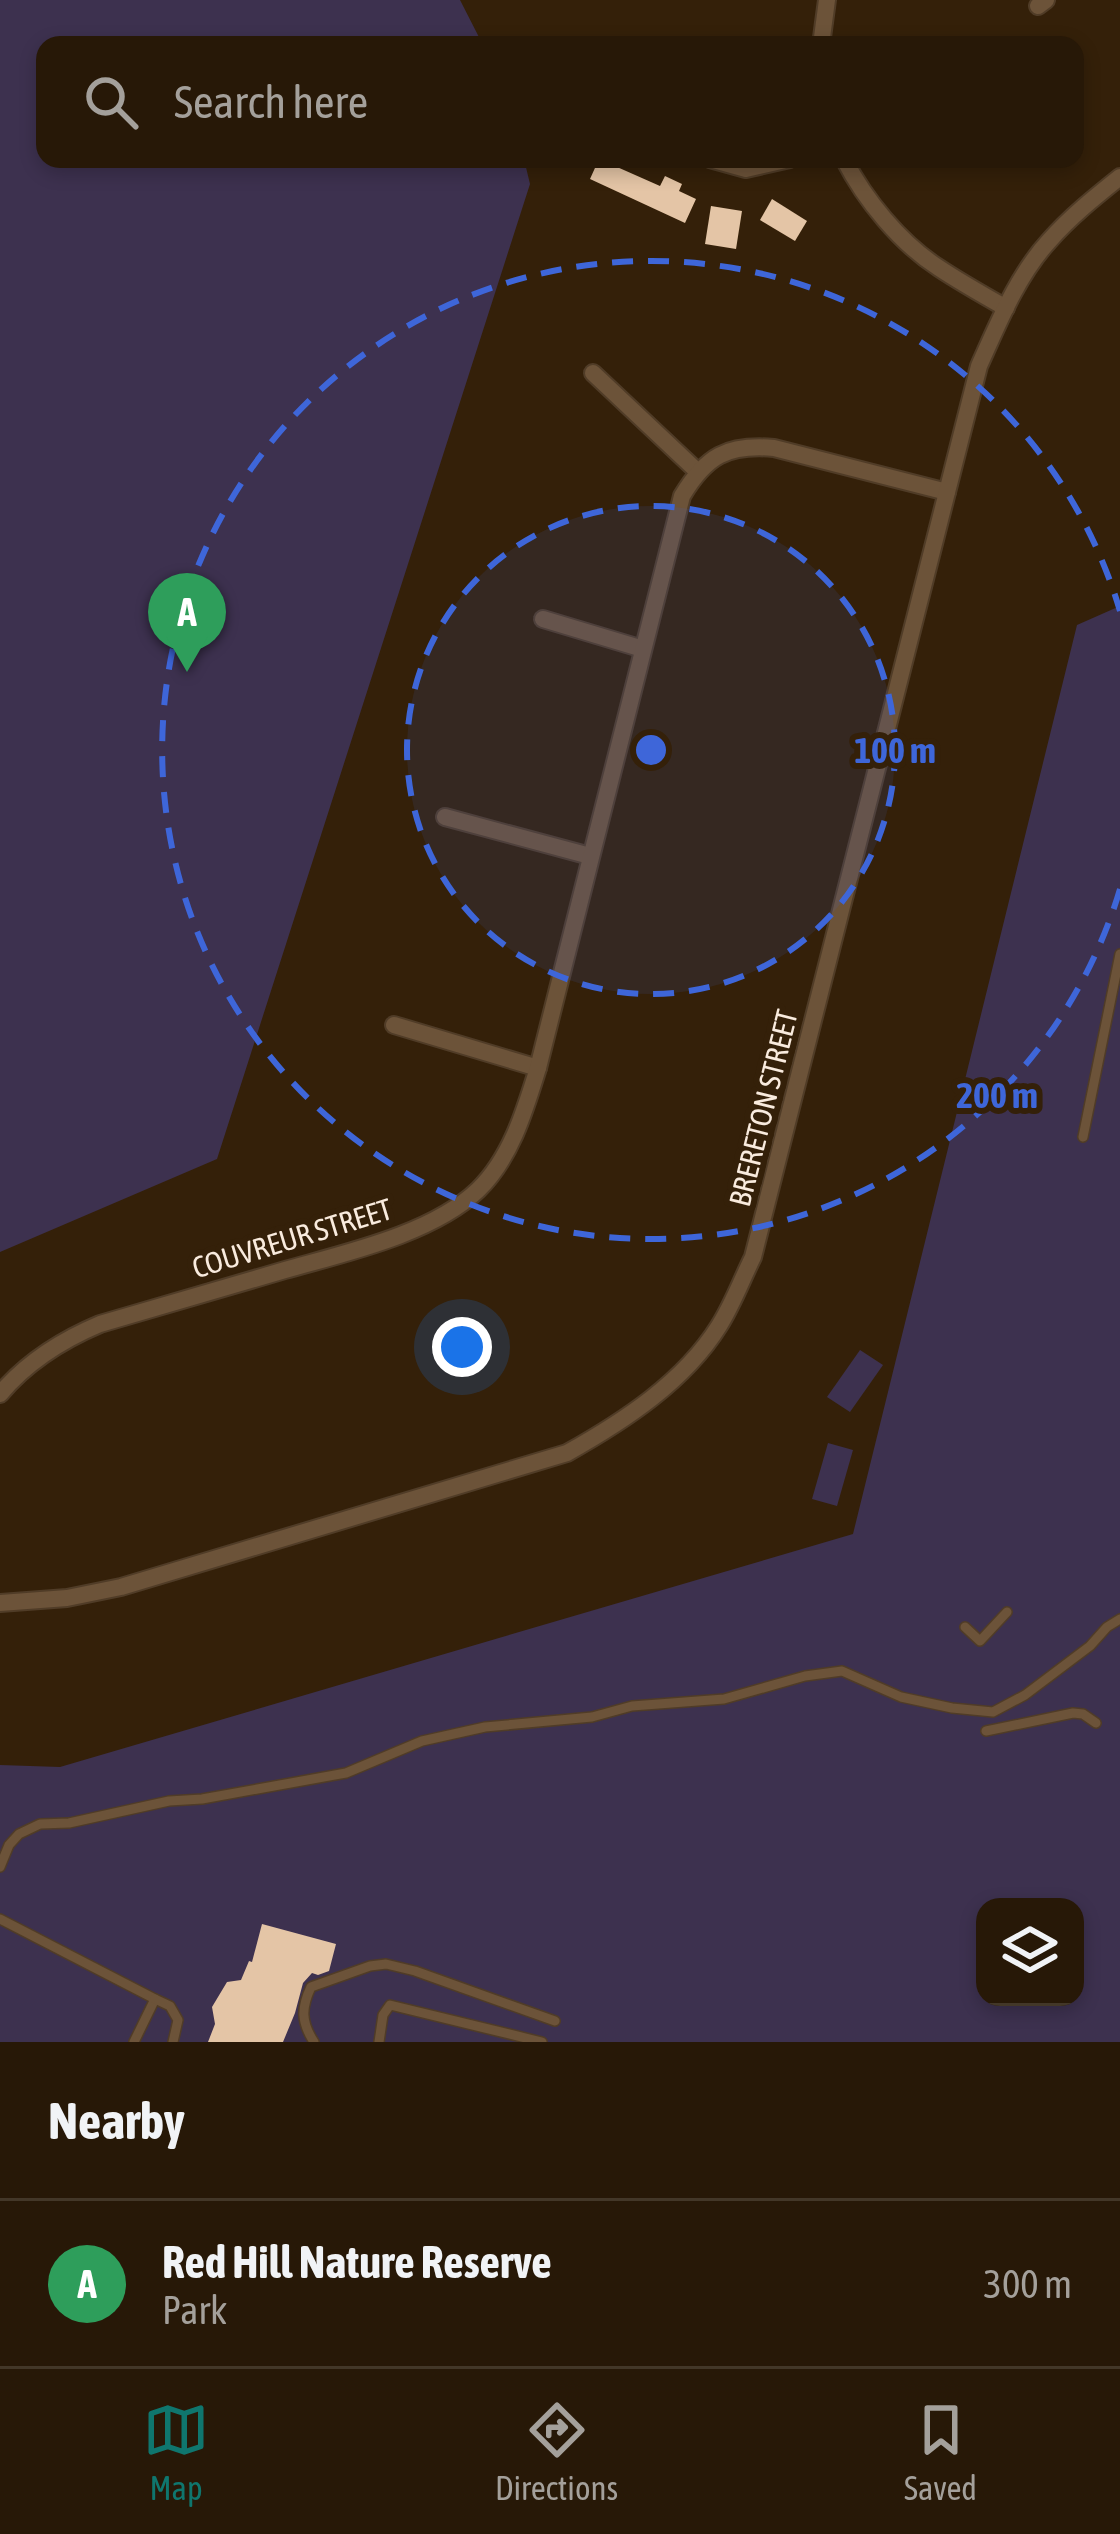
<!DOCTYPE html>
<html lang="en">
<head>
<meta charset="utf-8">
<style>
  body { margin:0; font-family:"Asap Condensed",sans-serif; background:#2f2111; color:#f1f3f6 }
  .controls { position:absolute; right:36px; bottom:36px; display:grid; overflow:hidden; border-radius:24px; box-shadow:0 6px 18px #0003 }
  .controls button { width:108px; height:108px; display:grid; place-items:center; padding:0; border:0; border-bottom:3px solid #433728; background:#271807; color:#f1f3f6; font:60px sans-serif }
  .you { position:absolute; left:462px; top:1347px; width:42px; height:42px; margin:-30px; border:9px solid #fff; border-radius:50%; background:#1a73e8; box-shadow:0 0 0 18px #1a73e833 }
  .badge { display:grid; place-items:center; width:78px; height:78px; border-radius:50%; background:#0f766e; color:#fff; font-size:39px; font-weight:700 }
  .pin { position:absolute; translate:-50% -99px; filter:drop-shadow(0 3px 6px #0008) }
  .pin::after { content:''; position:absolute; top:63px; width:42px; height:36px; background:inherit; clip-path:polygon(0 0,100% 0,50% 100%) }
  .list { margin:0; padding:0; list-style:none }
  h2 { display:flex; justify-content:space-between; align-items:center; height:156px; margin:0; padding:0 48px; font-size:51px }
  h2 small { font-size:39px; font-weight:400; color:#a4a09b }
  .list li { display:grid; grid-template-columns:78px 1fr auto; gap:36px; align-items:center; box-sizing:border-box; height:168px; padding:0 48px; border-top:3px solid #433728 }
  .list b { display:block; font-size:45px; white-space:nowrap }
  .list p { margin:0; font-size:39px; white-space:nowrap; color:#a4a09b }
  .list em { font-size:39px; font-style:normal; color:#a4a09b }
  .icon { flex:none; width:66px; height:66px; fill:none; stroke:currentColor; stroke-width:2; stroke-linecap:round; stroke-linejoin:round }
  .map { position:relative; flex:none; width:1120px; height:2042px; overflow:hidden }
  .search { position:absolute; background:#271807; box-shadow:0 6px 18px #0003; left:36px; right:36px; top:36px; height:132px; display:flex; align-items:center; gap:30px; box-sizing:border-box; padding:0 42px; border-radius:24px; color:#a4a09b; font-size:45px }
  .sheet { height:324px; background:#271807 }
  nav { display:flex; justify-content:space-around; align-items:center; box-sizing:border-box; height:168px; border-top:3px solid #433728; background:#271807; font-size:33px; color:#a4a09b }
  nav a { display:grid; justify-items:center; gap:6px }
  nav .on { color:#0f766e }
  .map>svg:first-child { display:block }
  .green { fill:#3d314f; fill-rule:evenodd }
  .building { fill:#e4c5a6 }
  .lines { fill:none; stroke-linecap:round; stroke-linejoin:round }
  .lane-casing { stroke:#503c27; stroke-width:12 }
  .street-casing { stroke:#503c27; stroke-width:20 }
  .lane { stroke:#6c5339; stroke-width:9 }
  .street { stroke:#6c5339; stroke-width:16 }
  .ring { fill:none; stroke:#3e66d9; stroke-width:6; stroke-dasharray:21 15 }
  .labels { text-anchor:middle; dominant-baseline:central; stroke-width:12; stroke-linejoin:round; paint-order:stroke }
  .street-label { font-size:30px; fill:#f9ebde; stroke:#342009 }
  .centre { fill:#3e66d9; stroke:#342009; stroke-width:6 }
  .ring-label { font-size:36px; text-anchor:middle; font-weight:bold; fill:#3e66d9; stroke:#342009; stroke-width:12; stroke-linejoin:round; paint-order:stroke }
</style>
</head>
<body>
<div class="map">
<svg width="1120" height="2042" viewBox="0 0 1120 2042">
  <rect width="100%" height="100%" fill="#342009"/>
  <g class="green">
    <polygon points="0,0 460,0 483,45 45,45 45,159 524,159 530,184 217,1159 0,1252"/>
    <path d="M1120,606V2042H0V1765L60,1767L853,1534L1077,625ZM985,1907H1075V1997H985Z"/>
    <polygon points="860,1350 883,1365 850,1412 827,1397"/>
    <polygon points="828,1443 853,1450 837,1506 812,1499"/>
  </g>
  <g class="building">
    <polygon points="599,159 660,186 665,176 682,184 679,191 696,199 685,223 590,179"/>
    <polygon points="772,199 807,221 795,241 760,220"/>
    <polygon points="711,206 742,211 736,249 705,244"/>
    <polygon points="262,1924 336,1944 329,1971 318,1975 312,1973 303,1983 295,2013 283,2042 208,2042 215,2024 212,2007 227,1982 241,1980 249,1961 252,1962"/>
  </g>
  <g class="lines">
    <defs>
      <g id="lane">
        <polyline points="1083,1137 1120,954"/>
        <polyline points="965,1627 980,1641 1007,1612"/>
        <polyline points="986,1731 1073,1713 1083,1714 1096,1723"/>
        <polyline points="0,1867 9,1845 19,1834 40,1824 69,1823 169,1801 202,1799 346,1773 422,1741 485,1727 592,1717 632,1706 724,1699 805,1676 842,1671 901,1697 952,1708 993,1712 1025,1695 1090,1646 1107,1627 1120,1619"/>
        <polyline points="0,1919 155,1999 134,2042"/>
        <polyline points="155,1999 170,2006 178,2020 173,2042"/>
        <path d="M314,2042C301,2022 301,2008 311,1987L370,1966L386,1964L415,1971L555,2021"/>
        <polyline points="379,2042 383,2015 390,2005 542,2042"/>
      </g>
      <g id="street">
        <polyline points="1038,6 1046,0"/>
        <polyline points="821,45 827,0"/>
        <polyline points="710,159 746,169 790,159"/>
        <path d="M844,159C865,200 900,243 939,268C960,282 983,295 1006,308"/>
        <polyline points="593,373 697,471"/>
        <polyline points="543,619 643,649"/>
        <polyline points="445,817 590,856"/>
        <polyline points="394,1025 538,1068"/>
        <path d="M0,1394C27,1362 62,1340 100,1324C161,1306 223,1288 285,1270C345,1253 432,1234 478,1190C511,1158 525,1110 538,1068L682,496C706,456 727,444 774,448L947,492"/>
        <path d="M0,1603L67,1598L121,1587L567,1453C624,1421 684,1382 719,1326C733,1304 742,1279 753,1257L979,366C998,324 1017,276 1049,241C1070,217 1095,197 1120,177"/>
      </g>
    </defs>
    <use href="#lane" class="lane-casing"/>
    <use href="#street" class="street-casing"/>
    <use href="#lane" class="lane"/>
    <use href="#street" class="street"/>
  </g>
  <circle cx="651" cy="750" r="244" fill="#3e66d9" fill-opacity=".12"/>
  <g class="ring">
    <circle cx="651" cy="750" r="244"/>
    <path d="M1120 889A489 489 0 1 1 1120 611"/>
  </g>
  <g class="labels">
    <g class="street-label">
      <text transform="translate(763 1108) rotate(-76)">BRERETON STREET</text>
      <text transform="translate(292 1238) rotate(-17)">COUVREUR STREET</text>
    </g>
  </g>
  <circle cx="651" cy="750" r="18" class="centre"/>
  <g class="ring-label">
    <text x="895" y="763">100 m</text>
    <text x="997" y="1108">200 m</text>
  </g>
</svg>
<div class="controls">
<button><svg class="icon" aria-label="layers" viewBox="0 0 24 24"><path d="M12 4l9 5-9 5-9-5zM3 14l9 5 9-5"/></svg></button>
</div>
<div class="you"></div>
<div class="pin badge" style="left:187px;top:672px;background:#2e9e5b">A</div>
<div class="search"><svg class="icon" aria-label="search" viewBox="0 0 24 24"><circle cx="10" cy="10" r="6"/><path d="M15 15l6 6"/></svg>Search here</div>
</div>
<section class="sheet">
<h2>Nearby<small></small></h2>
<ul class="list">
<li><span class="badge" style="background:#2e9e5b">A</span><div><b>Red Hill Nature Reserve</b><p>Park</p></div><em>300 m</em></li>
</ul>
</section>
<nav>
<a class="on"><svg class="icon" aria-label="map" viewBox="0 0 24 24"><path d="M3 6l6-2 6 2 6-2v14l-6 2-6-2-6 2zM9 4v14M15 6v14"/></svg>Map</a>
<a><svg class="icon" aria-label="directions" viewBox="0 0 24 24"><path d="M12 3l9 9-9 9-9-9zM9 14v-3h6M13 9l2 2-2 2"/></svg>Directions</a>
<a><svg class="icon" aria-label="saved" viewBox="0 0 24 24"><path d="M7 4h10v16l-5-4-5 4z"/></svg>Saved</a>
</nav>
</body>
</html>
